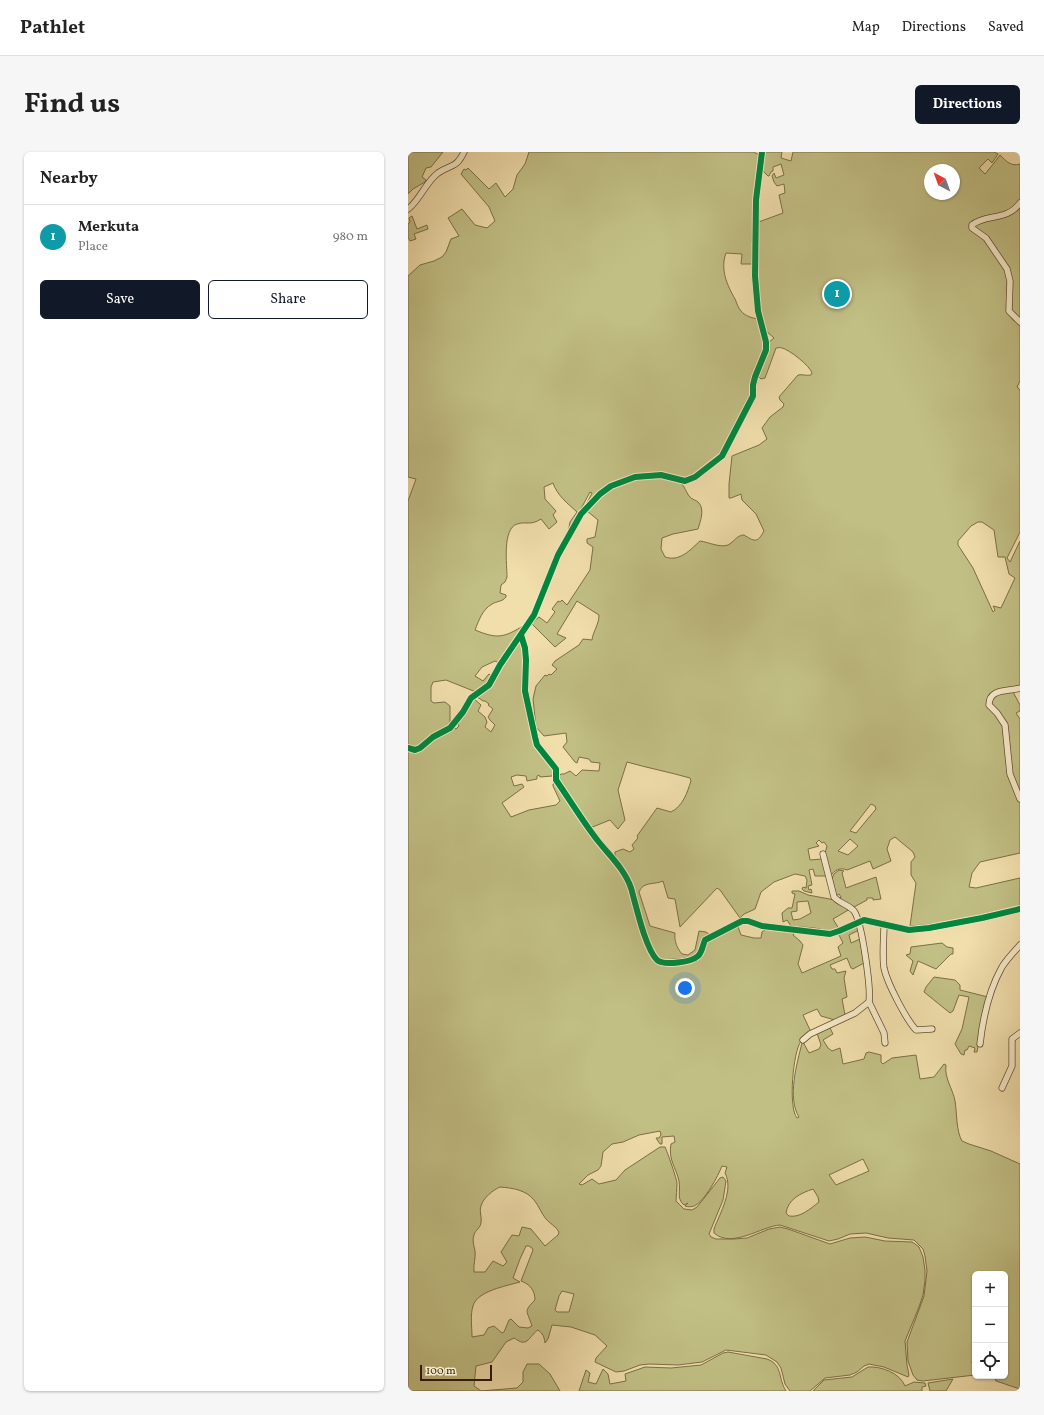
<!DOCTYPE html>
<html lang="en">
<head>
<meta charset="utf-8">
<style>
  body { margin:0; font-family:Vollkorn,serif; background:#f6f6f6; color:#222 }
  .controls { position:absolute; right:12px; bottom:12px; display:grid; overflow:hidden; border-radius:6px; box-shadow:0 1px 3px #0004 }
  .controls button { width:36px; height:36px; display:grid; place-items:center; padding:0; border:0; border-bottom:1px solid #e0e0e0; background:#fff; color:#222; font:20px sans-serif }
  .compass { position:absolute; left:516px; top:12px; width:36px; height:36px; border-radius:50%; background:#fff; box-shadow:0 1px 3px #0004; rotate:319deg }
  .scale { position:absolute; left:12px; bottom:10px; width:72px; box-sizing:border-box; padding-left:4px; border:2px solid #381c09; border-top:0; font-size:11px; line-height:14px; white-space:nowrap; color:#381c09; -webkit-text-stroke:3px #f5eac8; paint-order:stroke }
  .you { position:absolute; left:277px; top:836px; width:14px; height:14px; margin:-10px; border:3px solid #fff; border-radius:50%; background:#1a73e8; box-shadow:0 0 0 6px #1a73e833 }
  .badge { display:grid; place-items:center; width:26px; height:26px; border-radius:50%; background:#111827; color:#fff; font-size:13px; font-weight:700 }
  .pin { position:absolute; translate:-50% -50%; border:2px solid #fff; box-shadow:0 1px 4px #0006 }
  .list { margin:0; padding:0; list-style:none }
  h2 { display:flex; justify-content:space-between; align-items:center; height:52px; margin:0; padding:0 16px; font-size:17px }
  h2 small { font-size:13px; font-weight:400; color:#767676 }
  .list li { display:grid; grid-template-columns:26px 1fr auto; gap:12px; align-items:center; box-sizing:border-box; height:64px; padding:0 16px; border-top:1px solid #e0e0e0 }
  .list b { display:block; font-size:15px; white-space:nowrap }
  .list p { margin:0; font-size:13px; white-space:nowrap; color:#767676 }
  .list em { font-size:13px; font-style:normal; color:#767676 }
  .actions { display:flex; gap:8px; padding:12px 16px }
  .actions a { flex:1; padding:9px 0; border:1px solid #111827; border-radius:6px; text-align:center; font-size:14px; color:#111827 }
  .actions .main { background:#111827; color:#fff }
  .icon { flex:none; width:22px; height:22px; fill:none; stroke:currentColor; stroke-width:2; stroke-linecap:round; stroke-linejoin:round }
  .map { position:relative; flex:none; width:612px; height:1239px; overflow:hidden; border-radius:6px }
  header { display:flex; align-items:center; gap:24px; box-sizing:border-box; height:56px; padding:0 20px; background:#fff; border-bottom:1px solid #e0e0e0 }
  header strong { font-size:19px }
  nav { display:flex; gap:22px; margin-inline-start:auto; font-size:14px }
  .intro { display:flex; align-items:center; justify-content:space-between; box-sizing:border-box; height:96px; padding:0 24px }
  h1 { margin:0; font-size:28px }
  .button { padding:10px 18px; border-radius:6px; background:#111827; color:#fff; font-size:14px; font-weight:700 }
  main { display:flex; gap:24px; padding:0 24px }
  aside { flex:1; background:#fff; border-radius:6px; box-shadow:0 1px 3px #0004 }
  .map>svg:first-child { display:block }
  .green { fill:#c1bf84; stroke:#7c6e46; fill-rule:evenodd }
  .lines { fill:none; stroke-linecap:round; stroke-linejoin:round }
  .street-casing { stroke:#664c32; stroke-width:7 }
  .street { stroke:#f5eac8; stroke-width:5.5 }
  .cycleway-casing { stroke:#f5eac8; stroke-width:8 }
  .cycleway { stroke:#00873e; stroke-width:6 }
</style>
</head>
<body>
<header>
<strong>Pathlet</strong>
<nav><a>Map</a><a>Directions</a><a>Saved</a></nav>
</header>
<div class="intro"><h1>Find us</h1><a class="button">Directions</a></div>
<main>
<aside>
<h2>Nearby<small></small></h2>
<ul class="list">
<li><span class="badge" style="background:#0f9aa8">1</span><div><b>Merkuta</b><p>Place</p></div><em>980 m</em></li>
</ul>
<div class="actions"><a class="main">Save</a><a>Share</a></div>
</aside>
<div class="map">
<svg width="612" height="1239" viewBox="0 0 612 1239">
  <rect width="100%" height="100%" fill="#f0deab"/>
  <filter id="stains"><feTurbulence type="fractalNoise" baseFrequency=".005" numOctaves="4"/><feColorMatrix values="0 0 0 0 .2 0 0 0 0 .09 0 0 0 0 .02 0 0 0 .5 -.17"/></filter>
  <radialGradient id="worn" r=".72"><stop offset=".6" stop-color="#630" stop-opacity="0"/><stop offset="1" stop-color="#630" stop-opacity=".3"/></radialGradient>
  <g class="green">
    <polygon points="0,0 35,0 23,15 18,16 14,25 18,28 17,30 5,37 0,42"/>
    <path d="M121,0H346L351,3C346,30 345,60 344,89L346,92V112H333L334,102L318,101C312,117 319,133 327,147C329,151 330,156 333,159C337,164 344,166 350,167L356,189V198L344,241L311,303L285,324L279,326H273L261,322H252L224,324L211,328L201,333L177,355L184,341L182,340L160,381L162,370L169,360C159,351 149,343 145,331L136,335L137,347L148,359L145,363L149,370L141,377L133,367C122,374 119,369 109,372C94,377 99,413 99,425L97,430L93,433L92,441L98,443V445C94,450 89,449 84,452C74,458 71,468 67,478C89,487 95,486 115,474L91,511L87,509L74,515L67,524L75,529L81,522L84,524L81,530L68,540L38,528L25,530L23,535V549L26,551L37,550L42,554V571L41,574L8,596L0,594V349L8,327L0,325V124L12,113L26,109L34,105L38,100L43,87L51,84L40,66L54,57L67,73L79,76L87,69L81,55L53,22L56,17L58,18L60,16L81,37L88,31L97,45L105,37L109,23L117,12Z"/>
    <path d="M356,0H374L373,6L383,9L385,0H586L590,2L584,11L580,7L571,16L577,22L586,11L592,3C598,9 603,15 612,12C612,23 612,36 612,47C609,61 576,66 564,69L561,73L562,77L577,88L598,118L601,129L599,159L605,168L612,172V229L609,235L612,238V380L599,406L602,410L612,389V534L579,547L594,570L601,623L612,650V701L572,710L564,721L561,735L568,736L612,726V754C576,762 540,772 502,774L508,731L503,723V710L507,705L505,700L487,685L482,688L479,697L483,709L465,717L462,709L439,718C432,715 426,718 422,725L417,701L419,694L416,690L414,691L411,688L408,691L411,694L400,697L402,708L414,707L419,724H407L405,717L401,718L404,733L400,734L401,738L403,737L404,741L396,739L394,737L395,735L398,736L399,728L397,724L387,722L366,730L353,740L347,757L336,762L332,766L312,738L309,736L272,775L267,747L260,746L255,729C247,733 235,729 231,740L242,774L267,781C266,789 269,796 274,802L280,803L287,798L291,779L298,780L302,783C294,788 292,794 288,803L281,806L253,808C236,792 233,758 224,736C220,725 212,715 207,705V700L215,697L222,700L226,697L224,693L230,686L229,684L249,656L263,660C275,654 279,641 283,629L282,626C261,620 240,616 219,610L210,638L217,668L210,677L202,668L182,676L149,626L153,622H156L162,619L168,624L174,618L191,619L192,611L183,610L181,607L171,605L169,611L167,610L155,595L159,590L158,581L136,584L128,575L125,547L128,534L137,523L139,524L141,522L143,523L149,517L144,513L147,509L171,493L175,487L184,488C185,479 191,473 191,463L169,449L149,482L158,486L147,495L124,472L127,468L131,465L139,471L147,460L144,457L150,449L152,450L154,448L159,453L182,418L185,395L179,391V387L187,385L190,368L179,359C185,353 192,342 200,338C216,328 257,318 273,331C277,335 278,340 281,344C284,348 289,348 291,351C297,358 292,370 290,377L265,382L254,386L253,397L257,405C272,410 282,398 292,389C300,390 312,396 320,393C326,390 329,383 336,383C346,389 349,392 356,379L348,362L334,348L333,342L323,346H321V332L324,304L351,293L359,287L354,276L362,265L375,255L376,252L372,248L371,245L390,223C394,222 398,224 403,223L404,221C402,214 382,198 374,196C371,195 371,196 368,196L357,226L353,227L350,224L358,206L360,191L366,186L357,178L355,174L350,142L348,71L375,61L371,43L377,41L376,32L369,34L366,30L364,24L366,21L368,26L376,23L373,12L365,15V19L363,20L361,24H360L354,18ZM522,18H546V42H522ZM570,370H574L586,378L590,405H597L601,422L607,426L593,456L585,454L587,458L585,460L565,416L550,393V389L563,374ZM463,652L467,654L468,657L448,681L442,679ZM442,687L450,694L440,703L430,699Z"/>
    <polygon points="612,55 612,168 603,161 602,120 566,74 575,69 597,65"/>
    <polygon points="4,64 9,77 19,73 20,77 6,82 8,87 2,89 0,85 0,72 2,70 1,66"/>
    <path d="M111,489L114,490L125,589L126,592L146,620L144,624L132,625L131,623L129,624V627L119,629L118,624L109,623L103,625L106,634L114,632L116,635L94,651L103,665L121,658L148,653L152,649L145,634V632L148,630L213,722L220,736L247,810C259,815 286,815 294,804C297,800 297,793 300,789C303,785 324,775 329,772L333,783L346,786H353L354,780L360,776L388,779L385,783L392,789L395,793L390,812L394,821L433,804L430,795L435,791L430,781L449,773L451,778L441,783L443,791L452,787L456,811L445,817L443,816L439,806L422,813L424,817H427L429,821L438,819L436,826L439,845L434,847L437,863L427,868L413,864L409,857L395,863L403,880C400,883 395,885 393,889C385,900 380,955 389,966L391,965C379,946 389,911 394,891L395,890L401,901L411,897L413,893L409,881L422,876L425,882L415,888L420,896L424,899L432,896L435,912L456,907L458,901L461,900L473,903V910L475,912L484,906L508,903L512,927L526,925L536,912L538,913C536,926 545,937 547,949C549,960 548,979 554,989L561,992L583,999L612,1012V1237L588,1229L586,1224H597V1122H567V1208L564,1209L565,1215H567V1223L515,1229L509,1228L505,1223L500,1209L499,1190L516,1144L519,1119L517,1104L515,1097L506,1088L480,1086L458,1081L442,1082L430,1087L421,1089L372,1073C354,1074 324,1097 306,1081V1077C312,1061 326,1038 317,1021L319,1015L314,1014C310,1024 297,1049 286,1054C283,1055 280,1055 277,1054L280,1051L276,1053C268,1046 273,1039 271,1029C268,1015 260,1008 263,992L267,990L266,984L254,985V992H252L248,986H251L253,983L252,979L231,983L215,990L204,992L195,1000L193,1014L190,1018L180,1023L171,1032L174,1033L184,1027L191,1032L208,1028L217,1018L252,995H257C259,999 269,1027 269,1032C269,1038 268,1043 268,1049L276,1057L284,1058L289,1055L312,1026L315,1025L318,1029L315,1048L301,1082L303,1085L308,1087H326L339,1086L361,1077L372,1075L380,1077L422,1092L442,1086L457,1085L477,1089L504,1090L507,1092L511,1095L515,1105L517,1118V1129L515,1143L511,1155L497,1189L499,1213L501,1223L500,1225L476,1215L461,1212L456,1214L449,1220L442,1223L417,1226L402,1239H382L377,1232L373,1216L369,1210L358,1203L318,1198L294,1210L270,1213L241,1212L232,1213L216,1219L208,1220L187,1210L188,1206L199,1194L187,1183L163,1175L144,1173L140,1187L137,1191C136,1184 135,1182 130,1178C123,1182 120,1194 111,1189C109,1188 108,1187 106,1186L98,1190L84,1210L68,1214L66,1234L73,1239L109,1236L115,1230V1220L119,1212H131L142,1222L152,1239H0V598L3,600L11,599L22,589L46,576L48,577L51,574L49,571L65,546L73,553L70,559L77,565L79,570L77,575L83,580L87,573L82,568L80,565L85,557L80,553L81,552L77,549H75L68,544L78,538L100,503L106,498ZM455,1007L461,1019L428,1033L421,1023ZM92,1035C105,1036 118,1038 126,1048C131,1054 133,1061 138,1067C142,1072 148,1074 151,1080L150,1083L137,1094L123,1077L114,1075L111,1084L104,1083L93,1100L99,1110L95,1114L85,1109L77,1120H66C65,1113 68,1106 67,1099C66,1093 64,1089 66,1083C67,1078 73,1076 73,1070C74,1065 71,1059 73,1054C75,1046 85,1038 92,1035ZM405,1037L410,1045L411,1050C402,1057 392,1066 381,1064L378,1061C380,1047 393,1041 405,1037ZM118,1094H121L124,1096L125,1098L113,1129C122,1132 127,1139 127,1148C115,1160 119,1158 124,1174L120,1176L111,1175L103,1167L101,1168L96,1180L94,1181L86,1174L80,1176L76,1183L64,1185C64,1175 62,1163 65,1154C69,1139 98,1134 112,1130L105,1126L112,1107ZM154,1139L166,1142L161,1160H149L147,1158L151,1144Z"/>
    <polygon points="605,540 612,553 612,559 608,561 612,567 612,644 603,621 598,572 583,554 582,549 587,542"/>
    <polygon points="431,718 436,719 434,721 438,736 468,725 473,747 465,748 465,746 459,746 459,748 446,755 431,747 433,745 431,742 428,744 424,726 426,722"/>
    <path d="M384,739H391L400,743L427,748L442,757L425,767L431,777C419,781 416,777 406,776C398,775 390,775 383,774L379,768L375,770L374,761L380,756H384L387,742L384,741ZM400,749L403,761L392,767L385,768L383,760L389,759V750Z"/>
    <polygon points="534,791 539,795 545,796 545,802 543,802 528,817 510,809 505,823 502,819 505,809 498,803 502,802 503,795"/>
    <polygon points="526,825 547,828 552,833 552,838 580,845 569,900 566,900 567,896 561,894 559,898 557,898 556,903 553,902 547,892 554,877 561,845 551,843 545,859 542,861 516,840 518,835"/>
    <path d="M320,1200L359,1207C375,1213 370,1227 378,1239H171L178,1218L182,1221L180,1230L188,1232L195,1217L200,1222L202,1232L218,1229L217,1222L237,1215L263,1216L293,1213L315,1201Z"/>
    <path d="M460,1215C473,1214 492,1221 497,1234L506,1230L517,1231L518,1234L514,1235V1239H405L416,1228L444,1225Z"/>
    <polygon points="545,1227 538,1239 522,1239 520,1231"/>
  </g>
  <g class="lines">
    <defs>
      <g id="street">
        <path d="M612,51C598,70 579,61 564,73V76L578,86L599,117L602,129L601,159L612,170"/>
        <path d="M0,57C12,48 17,31 30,21C43,12 48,17 56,0"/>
        <path d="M113,483L117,496L118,508L117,539L127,585L129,593L148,617V628C162,648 175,670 190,689C202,704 217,718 223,736C228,753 237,796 249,808C256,814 284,810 290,804C294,801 295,792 297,788L334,769H340L354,774L422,782L431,779L456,768L501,778L521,776L574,766L612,757"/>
        <path d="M612,536C600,540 581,536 581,553L589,561L597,573L602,622L612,647"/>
        <polyline points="0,596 7,598 12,596 25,585 42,576 55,560 63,546 81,533 92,513 126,463 150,403 173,362 192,342 203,334 227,325 253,323 277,329 287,325 314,304 345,244 345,233 347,225 358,198 358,190 350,159 347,124 348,48 354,0"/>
        <path d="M415,702L426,745C431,751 441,753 446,759C454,770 463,836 461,850L476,881L477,891"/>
        <path d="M476,772C476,786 474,802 476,816C479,831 498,867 508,878L524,877"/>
        <polyline points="395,888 402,882 447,861 461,850"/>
        <path d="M572,892C575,865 581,838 594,815C599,807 606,800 612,793"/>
        <polyline points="594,936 604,914 604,887 612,881"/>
      </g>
    </defs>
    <use href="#street" class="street-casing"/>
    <use href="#street" class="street"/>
    <defs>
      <g id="cycleway">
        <path d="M113,483L117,496L118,508L117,539L127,585L129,593L148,617V628C162,648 175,670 190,689C202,704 217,718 223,736C228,753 237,796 249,808C256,814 284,810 290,804C294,801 295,792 297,788L334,769H340L354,774L422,782L431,779L456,768L501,778L521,776L574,766L612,757"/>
        <polyline points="0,596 7,598 12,596 25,585 42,576 55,560 63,546 81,533 92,513 126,463 150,403 173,362 192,342 203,334 227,325 253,323 277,329 287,325 314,304 345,244 345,233 347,225 358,198 358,190 350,159 347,124 348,48 354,0"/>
      </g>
    </defs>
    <use href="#cycleway" class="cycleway-casing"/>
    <use href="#cycleway" class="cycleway"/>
  </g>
  <rect width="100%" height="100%" filter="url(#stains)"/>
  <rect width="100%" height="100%" fill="url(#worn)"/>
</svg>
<div class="controls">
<button>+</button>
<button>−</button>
<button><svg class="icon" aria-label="locate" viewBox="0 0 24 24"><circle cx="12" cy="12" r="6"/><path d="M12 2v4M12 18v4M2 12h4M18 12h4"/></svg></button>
</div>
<svg class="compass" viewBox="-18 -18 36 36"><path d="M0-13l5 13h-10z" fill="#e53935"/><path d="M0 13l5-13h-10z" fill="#767676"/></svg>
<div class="scale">100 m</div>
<div class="you"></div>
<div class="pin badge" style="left:429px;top:142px;background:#0f9aa8">1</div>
</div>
</main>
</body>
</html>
